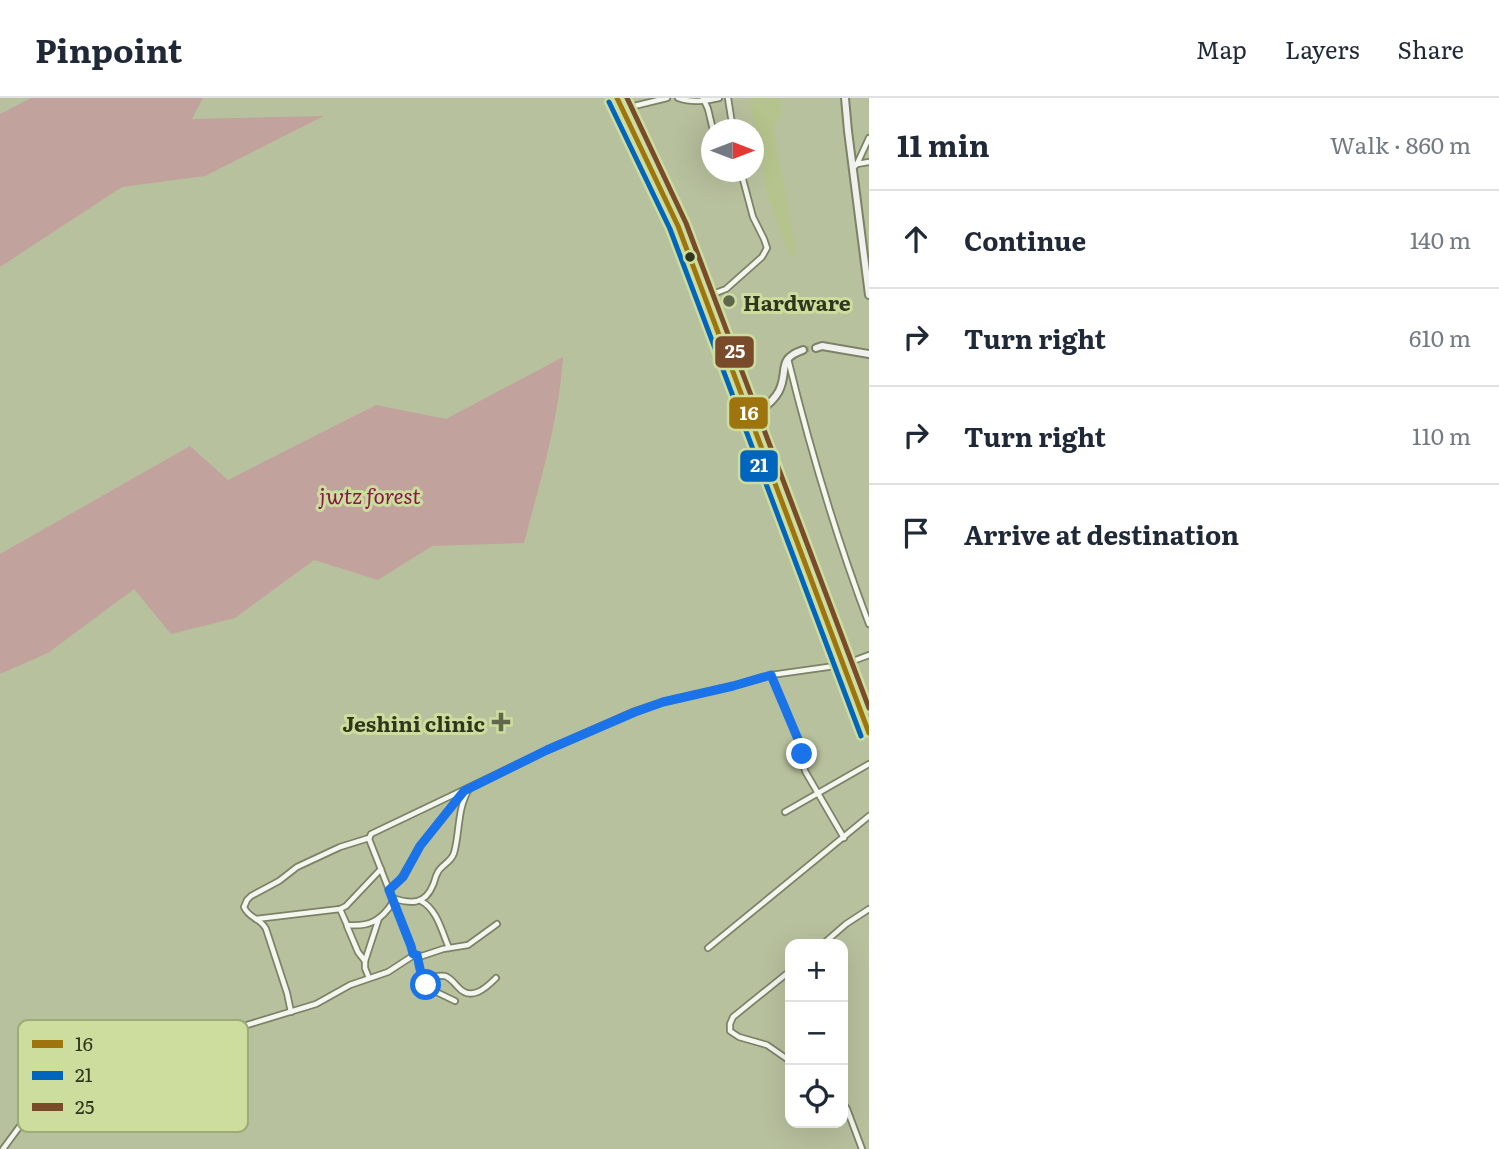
<!DOCTYPE html>
<html lang="en">
<head>
<meta charset="utf-8">
<style>
  body { margin:0; font-family:Literata,serif; background:#f2f2f3; color:#1f2937 }
  .controls { position:absolute; right:21px; bottom:21px; display:grid; overflow:hidden; border-radius:14px; box-shadow:0 7px 28px #0002 }
  .controls button { width:63px; height:63px; display:grid; place-items:center; padding:0; border:0; border-bottom:2px solid #e0e1e3; background:#fff; color:#1f2937; font:35px sans-serif }
  .compass { position:absolute; left:701px; top:21px; width:63px; height:63px; border-radius:50%; background:#fff; box-shadow:0 7px 28px #0002; rotate:90deg }
  .stop { position:absolute; width:21px; height:21px; margin:-16px; border:5px solid #1a73e8; border-radius:50%; background:#fff }
  .stop.end { background:#1a73e8; border-color:#fff; box-shadow:0 2px 7px #0008 }
  .list { margin:0; padding:0; list-style:none }
  h2 { display:flex; justify-content:space-between; align-items:center; height:91px; margin:0; padding:0 28px; font-size:30px }
  h2 small { font-size:23px; font-weight:400; color:#747a83 }
  .list li { display:grid; grid-template-columns:46px 1fr auto; gap:21px; align-items:center; box-sizing:border-box; height:98px; padding:0 28px; border-top:2px solid #e0e1e3 }
  .list b { display:block; font-size:26px; white-space:nowrap }
  .list em { font-size:23px; font-style:normal; color:#747a83 }
  .icon { flex:none; width:38px; height:38px; fill:none; stroke:currentColor; stroke-width:2; stroke-linecap:round; stroke-linejoin:round }
  .map { position:relative; flex:none; width:869px; height:1051px; overflow:hidden }
  header { display:flex; align-items:center; gap:42px; box-sizing:border-box; height:98px; padding:0 35px; background:#fff; border-bottom:2px solid #e0e1e3 }
  header strong { font-size:33px }
  nav { display:flex; gap:38px; margin-inline-start:auto; font-size:24px }
  main { display:flex }
  aside { flex:1; background:#fff }
  .map>svg:first-child { display:block }
  .built { fill:#b5c38c }
  .green { fill:#c2a29d }
  .lines { fill:none; stroke-linecap:round; stroke-linejoin:round }
  .stream { stroke:#98aa5c; stroke-width:2 }
  .secondary-tunnel { stroke:#9da584; stroke-width:6; stroke-dasharray:6 3; stroke-linecap:butt }
  .street-casing { stroke:#7b8266; stroke-width:8 }
  .secondary-casing { stroke:#7b8266; stroke-width:10 }
  .primary-casing { stroke:#dfe3d3; stroke-width:10 }
  .street { stroke:#f4f6f0; stroke-width:4.5 }
  .secondary { stroke:#f0f0ee; stroke-width:6 }
  .primary { stroke:#ebebea; stroke-width:7 }
  .bus-1-casing { stroke:#ccdd9d; stroke-width:10 }
  .bus-2-casing { stroke:#ccdd9d; stroke-width:10 }
  .bus-3-casing { stroke:#ccdd9d; stroke-width:10 }
  .bus-1 { stroke:#9d740d; stroke-width:5 }
  .bus-2 { stroke:#0065bd; stroke-width:5 }
  .bus-3 { stroke:#7a4b2a; stroke-width:5 }
  .route { stroke:#1a73e8; stroke-width:9 }
  .bus-dot { fill:#30361c; stroke:#ccdd9d; stroke-width:2.5 }
  .poi-dot { fill:#60674a; stroke:#ccdd9d; stroke-width:2.5 }
  .labels { text-anchor:middle; dominant-baseline:central; stroke-width:6; stroke-linejoin:round; paint-order:stroke }
  .poi-label { font-size:21px; font-weight:bold; fill:#30361c; stroke:#ccdd9d; text-anchor:start }
  .park-label { font-size:21px; font-style:italic; fill:#8a164a; stroke:#ccdd9d }
  .key { fill:#ccdd9d; stroke:#9dab76; stroke-width:2 }
  .key-label { font-size:19px; fill:#30361c }
  .line-badge { stroke:#ccdd9d; stroke-width:2.5 }
  .badge-label { font-size:19px; text-anchor:middle; font-weight:bold; fill:#fff }
</style>
</head>
<body>
<header>
<strong>Pinpoint</strong>
<nav><a>Map</a><a>Layers</a><a>Share</a></nav>
</header>
<main>
<div class="map">
<svg width="869" height="1051" viewBox="0 0 869 1051">
  <rect width="100%" height="100%" fill="#b8c19e"/>
  <polygon class="built" points="749,0 780,0 783,14 773,30 797,158 790,159 768,99"/>
  <g class="green">
    <polygon points="31,0 203,0 192,21 324,18 205,78 122,89 0,169 0,16"/>
    <path d="M563,259C559,322 540,384 524,445L432,448L378,482L314,462L235,520L171,536L134,491L48,555L0,576V456L190,348L228,382L376,307L446,321Z"/>
  </g>
  <g class="lines">
    <polyline class="stream" points="623,0 667,94"/>
    <polyline class="secondary-tunnel" points="803,252 816,250"/>
    <defs>
      <g id="street">
        <path d="M678,0C692,5 705,3 719,0"/>
        <polyline points="703,0 708,11 713,32"/>
        <polyline points="728,0 733,32"/>
        <polyline points="630,9 667,0"/>
        <polyline points="857,66 869,40"/>
        <polyline points="855,68 857,66 869,64"/>
        <polyline points="713,196 726,191 762,159 767,150 764,141 753,119 741,74"/>
        <path d="M788,261C810,351 836,439 869,526"/>
        <polyline points="771,577 800,646 805,673 844,740"/>
        <polyline points="785,714 869,666"/>
        <polyline points="389,792 400,782 420,748 463,694"/>
        <path d="M392,800C411,806 425,807 433,787C435,783 435,779 437,776C440,767 451,765 454,755C460,734 457,711 469,691"/>
        <path d="M421,803C437,811 442,834 449,850"/>
        <path d="M340,811L347,827C369,829 381,823 393,804"/>
        <polyline points="256,821 340,811 346,808 381,771"/>
        <polyline points="347,828 358,854 365,863"/>
        <polyline points="823,846 846,826 869,811"/>
        <polyline points="708,850 869,718"/>
        <polyline points="413,856 422,858 443,851 468,847 497,826"/>
        <polyline points="417,857 422,880 428,890 455,903"/>
        <polyline points="790,873 733,919 730,926 730,933 739,939 767,947 790,963"/>
        <polyline points="369,880 365,870 365,863 379,820"/>
        <path d="M422,880C429,879 438,877 445,878C451,880 454,885 458,889C471,904 486,890 496,880"/>
        <path d="M291,914L287,895L266,831C261,820 249,821 244,809L247,802L251,798L279,783L297,769L340,749L369,740"/>
        <polyline points="843,1005 847,1011 862,1051"/>
        <polyline points="3,1051 20,1028 27,1023 134,978 237,930 316,906 350,887 388,874 411,859 413,856 411,848 369,741 371,736 547,652 635,613 663,604 733,588 771,577 842,567 869,557"/>
      </g>
      <g id="secondary">
        <polyline points="845,0 848,33 869,197"/>
        <polyline points="816,250 822,248 869,256"/>
        <path d="M749,318C760,313 773,304 779,293C789,273 776,261 803,252"/>
      </g>
      <polyline id="primary" points="617,0 663,94 678,128 869,635"/>
    </defs>
    <use href="#street" class="street-casing"/>
    <use href="#secondary" class="secondary-casing"/>
    <use href="#primary" class="primary-casing"/>
    <use href="#street" class="street"/>
    <use href="#secondary" class="secondary"/>
    <use href="#primary" class="primary"/>
    <defs>
      <polyline id="bus-1" points="617,0 678,128 869,635"/>
      <polyline id="bus-2" points="609,4 670,131 861,638"/>
      <polyline id="bus-3" points="627,0 686,125 869,610"/>
    </defs>
    <use href="#bus-1" class="bus-1-casing"/>
    <use href="#bus-2" class="bus-2-casing"/>
    <use href="#bus-3" class="bus-3-casing"/>
    <use href="#bus-1" class="bus-1"/>
    <use href="#bus-2" class="bus-2"/>
    <use href="#bus-3" class="bus-3"/>
  </g>
  <g class="lines">
    <polyline class="route" points="426,887 422,880 417,857 413,856 411,848 389,792 403,779 420,748 464,693 547,652 635,614 663,604 733,588 771,577 800,646 802,656"/>
  </g>
  <circle class="bus-dot" cx="690" cy="159" r="6"/>
  <g class="poi-dot">
    <circle cx="729" cy="203" r="7"/>
    <path d="M497.5 613.5h7v7h7v7h-7v7h-7v-7h-7v-7h7z"/>
  </g>
  <g class="labels">
    <g class="poi-label">
      <text x="743" y="203">Hardware</text>
      <text x="485" y="624" text-anchor="end">Jeshini clinic</text>
    </g>
    <g class="park-label">
      <text x="370" y="396">jwtz forest</text>
    </g>
  </g>
  <rect x="18" y="922" width="230" height="112" rx="10" class="key"/>
  <rect x="32" y="942" width="31" height="8" fill="#9d740d"/>
  <rect x="32" y="973" width="31" height="9" fill="#0065bd"/>
  <rect x="32" y="1005" width="31" height="8" fill="#7a4b2a"/>
  <g class="key-label">
    <text x="75" y="953">16</text>
    <text x="75" y="984">21</text>
    <text x="75" y="1016">25</text>
  </g>
  <g class="line-badge">
    <rect x="714" y="237" width="41" height="34" rx="7" fill="#7a4b2a"/>
    <rect x="728" y="298" width="41" height="34" rx="7" fill="#9d740d"/>
    <rect x="739" y="351" width="40" height="34" rx="7" fill="#0065bd"/>
  </g>
  <g class="badge-label">
    <text x="735" y="260">25</text>
    <text x="749" y="322">16</text>
    <text x="759" y="374">21</text>
  </g>
</svg>
<div class="controls">
<button>+</button>
<button>−</button>
<button><svg class="icon" aria-label="locate" viewBox="0 0 24 24"><circle cx="12" cy="12" r="6"/><path d="M12 2v4M12 18v4M2 12h4M18 12h4"/></svg></button>
</div>
<svg class="compass" viewBox="-18 -18 36 36"><path d="M0-13l5 13h-10z" fill="#e53935"/><path d="M0 13l5-13h-10z" fill="#747a83"/></svg>
<div class="stop" style="left:426px;top:887px"></div>
<div class="stop end" style="left:802px;top:656px"></div>
</div>
<aside>
<h2>11 min<small>Walk · 860 m</small></h2>
<ul class="list">
<li><svg class="icon" aria-label="ahead" viewBox="0 0 24 24"><path d="M12 20V5M6 11l6-6 6 6"/></svg><div><b>Continue</b></div><em>140 m</em></li>
<li><svg class="icon" aria-label="right" viewBox="0 0 24 24"><path d="M7 20v-9h11M14 6l5 5-5 5"/></svg><div><b>Turn right</b></div><em>610 m</em></li>
<li><svg class="icon" aria-label="right" viewBox="0 0 24 24"><path d="M7 20v-9h11M14 6l5 5-5 5"/></svg><div><b>Turn right</b></div><em>110 m</em></li>
<li><svg class="icon" aria-label="arrive" viewBox="0 0 24 24"><path d="M6 21V4h12l-3 4 3 4H6"/></svg><div><b>Arrive at destination</b></div></li>
</ul>
</aside>
</main>
</body>
</html>
